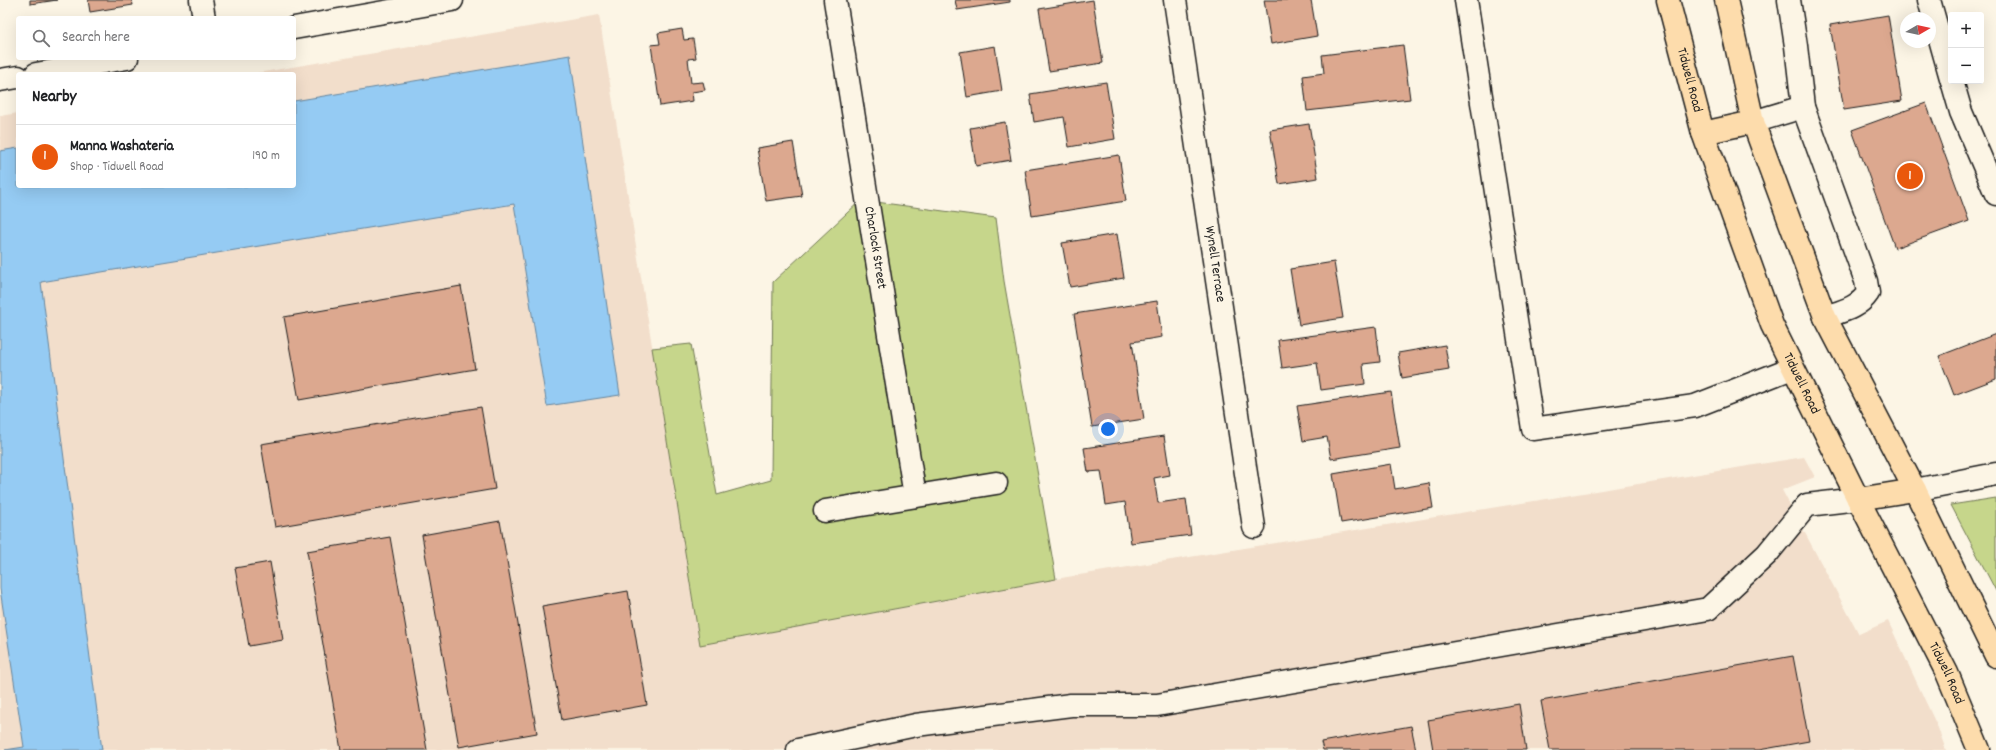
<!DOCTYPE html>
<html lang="en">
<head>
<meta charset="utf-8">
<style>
  body { margin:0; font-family:Dekko,sans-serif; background:#f6f6f6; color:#202124 }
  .controls { position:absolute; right:12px; top:12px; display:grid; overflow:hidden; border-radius:4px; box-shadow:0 4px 16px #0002 }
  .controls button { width:36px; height:36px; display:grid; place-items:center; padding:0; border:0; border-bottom:1px solid #e0e0e0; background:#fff; color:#202124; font:20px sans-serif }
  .compass { position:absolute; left:1900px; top:12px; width:36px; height:36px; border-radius:50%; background:#fff; box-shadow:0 4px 16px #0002; rotate:81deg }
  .you { position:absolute; left:1108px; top:429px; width:14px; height:14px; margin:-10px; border:3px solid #fff; border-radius:50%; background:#1a73e8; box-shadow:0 0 0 6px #1a73e833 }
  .badge { display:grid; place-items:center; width:26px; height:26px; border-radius:50%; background:#ea580c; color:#fff; font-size:13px; font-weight:700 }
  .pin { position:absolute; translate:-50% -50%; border:2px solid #fff; box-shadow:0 1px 4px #0006 }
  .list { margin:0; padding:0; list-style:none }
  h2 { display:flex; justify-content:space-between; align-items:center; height:52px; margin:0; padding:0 16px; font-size:17px }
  h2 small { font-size:13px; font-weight:400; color:#757577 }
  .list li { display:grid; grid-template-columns:26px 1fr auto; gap:12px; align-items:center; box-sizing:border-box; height:64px; padding:0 16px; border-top:1px solid #e0e0e0 }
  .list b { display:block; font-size:15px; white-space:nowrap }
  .list p { margin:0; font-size:13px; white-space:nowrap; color:#757577 }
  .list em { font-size:13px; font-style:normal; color:#757577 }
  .icon { flex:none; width:22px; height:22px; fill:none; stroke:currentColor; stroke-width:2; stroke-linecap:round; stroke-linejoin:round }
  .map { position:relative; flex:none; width:1996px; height:750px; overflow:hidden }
  .search { position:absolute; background:#fff; box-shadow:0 4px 16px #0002; left:16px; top:16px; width:280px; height:44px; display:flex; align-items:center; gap:10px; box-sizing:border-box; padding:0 14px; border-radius:4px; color:#757577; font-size:15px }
  .panel { position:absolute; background:#fff; box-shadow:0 4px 16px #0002; left:16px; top:72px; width:280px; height:116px; border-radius:4px }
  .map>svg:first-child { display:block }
  .built { fill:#f2decb }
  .green { fill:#c6d68b; stroke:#717954 }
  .water { fill:#95cbf3; stroke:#65859d }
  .building { fill:#dca88f; stroke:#1c1c1c }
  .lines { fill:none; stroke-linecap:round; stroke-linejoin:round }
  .minor-casing { stroke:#1c1c1c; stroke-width:25 }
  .major-casing { stroke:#1c1c1c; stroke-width:25 }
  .minor { stroke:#fcf5e5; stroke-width:22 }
  .major { stroke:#fddcac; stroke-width:22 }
  .labels { text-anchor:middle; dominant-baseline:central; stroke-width:3; stroke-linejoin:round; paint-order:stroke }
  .street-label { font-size:14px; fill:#1c1c1c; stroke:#fcf5e5 }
</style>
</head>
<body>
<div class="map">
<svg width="1996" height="750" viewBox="0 0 1996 750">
  <rect width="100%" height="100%" fill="#fcf5e5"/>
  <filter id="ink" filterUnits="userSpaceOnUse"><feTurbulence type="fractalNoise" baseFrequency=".025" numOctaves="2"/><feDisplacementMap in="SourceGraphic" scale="8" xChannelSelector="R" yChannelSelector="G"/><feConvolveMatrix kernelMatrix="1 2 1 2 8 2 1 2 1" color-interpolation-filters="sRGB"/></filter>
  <g filter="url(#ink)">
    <polygon class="built" points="599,15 700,645 1067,577 1804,457 1815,477 1782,490 1859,634 1888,621 1938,728 1946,750 0,750 0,116 18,113 18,186 294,186 294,74 251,74"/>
    <g class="green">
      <polygon points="861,200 996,218 1004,281 1056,579 700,645 652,348 691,344 717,495 771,480 773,282"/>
      <polygon points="1996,498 1996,591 1951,505"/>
    </g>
    <polygon class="water" points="570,55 620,395 547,406 514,204 41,282 102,750 5,750 24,747 0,589 0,151 18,148 18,186 294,186 294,101"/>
    <g class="building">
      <polygon points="30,0 57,0 30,4"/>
      <polygon points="88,0 132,0 133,5 90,12"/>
      <polygon points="955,0 1010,0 1010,2 957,10"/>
      <polygon points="1093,0 1103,63 1049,71 1039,9"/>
      <polygon points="1264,0 1311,0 1317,36 1271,44"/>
      <polygon points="1888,15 1902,101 1844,110 1830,25"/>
      <polygon points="682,29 684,40 693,39 696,58 688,59 691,83 703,82 705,90 692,92 693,101 660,106 651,45 660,44 658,33"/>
      <polygon points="1403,45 1410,99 1307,111 1303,76 1324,73 1322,55"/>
      <polygon points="995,46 1002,91 967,97 960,52"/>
      <polygon points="1106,82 1115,139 1069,147 1064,117 1034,122 1030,94"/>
      <polygon points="1926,103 1969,221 1895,248 1852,130"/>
      <polygon points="1005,122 1011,160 976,166 970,128"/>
      <polygon points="1309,124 1318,178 1279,184 1270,130"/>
      <polygon points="793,142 802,196 766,201 757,148"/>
      <polygon points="1119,155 1126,201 1032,216 1025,170"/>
      <polygon points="1117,234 1124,278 1070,287 1062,243"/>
      <polygon points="1334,262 1343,318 1299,325 1290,269"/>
      <polygon points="461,286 475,369 299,400 284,317"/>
      <polygon points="1157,301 1162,337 1132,342 1144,419 1092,427 1074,314"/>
      <polygon points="1376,327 1380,362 1363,364 1365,384 1321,390 1317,363 1282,368 1278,340"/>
      <polygon points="1996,334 1996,379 1954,395 1939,356"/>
      <polygon points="1445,345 1449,370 1402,378 1398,353"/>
      <polygon points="1391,392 1400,448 1331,459 1327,437 1303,441 1297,406"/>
      <polygon points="481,407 495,489 275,527 261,444"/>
      <polygon points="1164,436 1170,475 1154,478 1158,503 1186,499 1191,535 1131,543 1125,502 1106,505 1101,471 1088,472 1084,448"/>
      <polygon points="1391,464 1395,489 1429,483 1433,508 1341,523 1333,474"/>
      <polygon points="500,521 537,733 459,747 422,535"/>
      <polygon points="390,537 427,750 341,750 307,551"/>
      <polygon points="270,562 283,640 249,646 235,568"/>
      <polygon points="628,591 647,705 562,720 542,606"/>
      <polygon points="1793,656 1809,741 1759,750 1550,750 1541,701"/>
      <polygon points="1519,704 1526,750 1433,750 1428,720"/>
      <polygon points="1411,726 1416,750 1323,750 1321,742"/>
    </g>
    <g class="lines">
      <defs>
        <g id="minor">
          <polyline points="201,0 204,18"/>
          <path id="s1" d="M835,0L915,496"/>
          <path id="s2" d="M1175,0L1254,527"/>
          <polyline points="1466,0 1533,429 1695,406 1792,368"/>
          <path d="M1789,0L1796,46L1803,107L1866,281L1868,293C1858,308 1842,311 1825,317"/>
          <polyline points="1929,0 1951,78"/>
          <polyline points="294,28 452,0"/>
          <polyline points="36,74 127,58"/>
          <polyline points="0,80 18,77"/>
          <polyline points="1952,81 1961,112 1996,194"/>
          <polyline points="1753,122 1803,107"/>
          <polyline points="1915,490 1996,474"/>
          <polyline points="825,511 996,483"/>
          <polyline points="798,750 916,725 1071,705 1157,705 1708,609 1767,554 1807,505 1858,499"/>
        </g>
        <g id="major">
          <path id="s3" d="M1668,0L1703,133L1772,325L1858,499L1947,673L1979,750"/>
          <polyline points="1726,0 1753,122 1825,317 1915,490 1996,656"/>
          <polyline points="1703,133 1753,122"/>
          <polyline points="1858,499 1915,490"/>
        </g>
      </defs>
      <use href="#minor" class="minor-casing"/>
      <use href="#major" class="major-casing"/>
      <use href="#minor" class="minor"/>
      <use href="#major" class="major"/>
    </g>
  </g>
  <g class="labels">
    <g class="street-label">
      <text stroke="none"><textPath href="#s3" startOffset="83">Tidwell Road</textPath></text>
      <text stroke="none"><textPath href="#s1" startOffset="251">Charlock Street</textPath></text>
      <text stroke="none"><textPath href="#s2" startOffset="267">Wynell Terrace</textPath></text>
      <text stroke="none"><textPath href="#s3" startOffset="407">Tidwell Road</textPath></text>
      <text stroke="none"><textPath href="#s3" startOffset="731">Tidwell Road</textPath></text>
    </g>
  </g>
</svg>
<div class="controls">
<button>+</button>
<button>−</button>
</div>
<svg class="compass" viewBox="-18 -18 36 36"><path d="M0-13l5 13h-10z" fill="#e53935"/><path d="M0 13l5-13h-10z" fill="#757577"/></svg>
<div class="you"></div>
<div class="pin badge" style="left:1910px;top:176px">1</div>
<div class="search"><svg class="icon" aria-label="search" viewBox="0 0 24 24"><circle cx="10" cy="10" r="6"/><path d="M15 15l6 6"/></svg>Search here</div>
<section class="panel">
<h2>Nearby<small></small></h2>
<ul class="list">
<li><span class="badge">1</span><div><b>Manna Washateria</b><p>Shop · Tidwell Road</p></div><em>190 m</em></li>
</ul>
</section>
</div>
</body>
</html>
